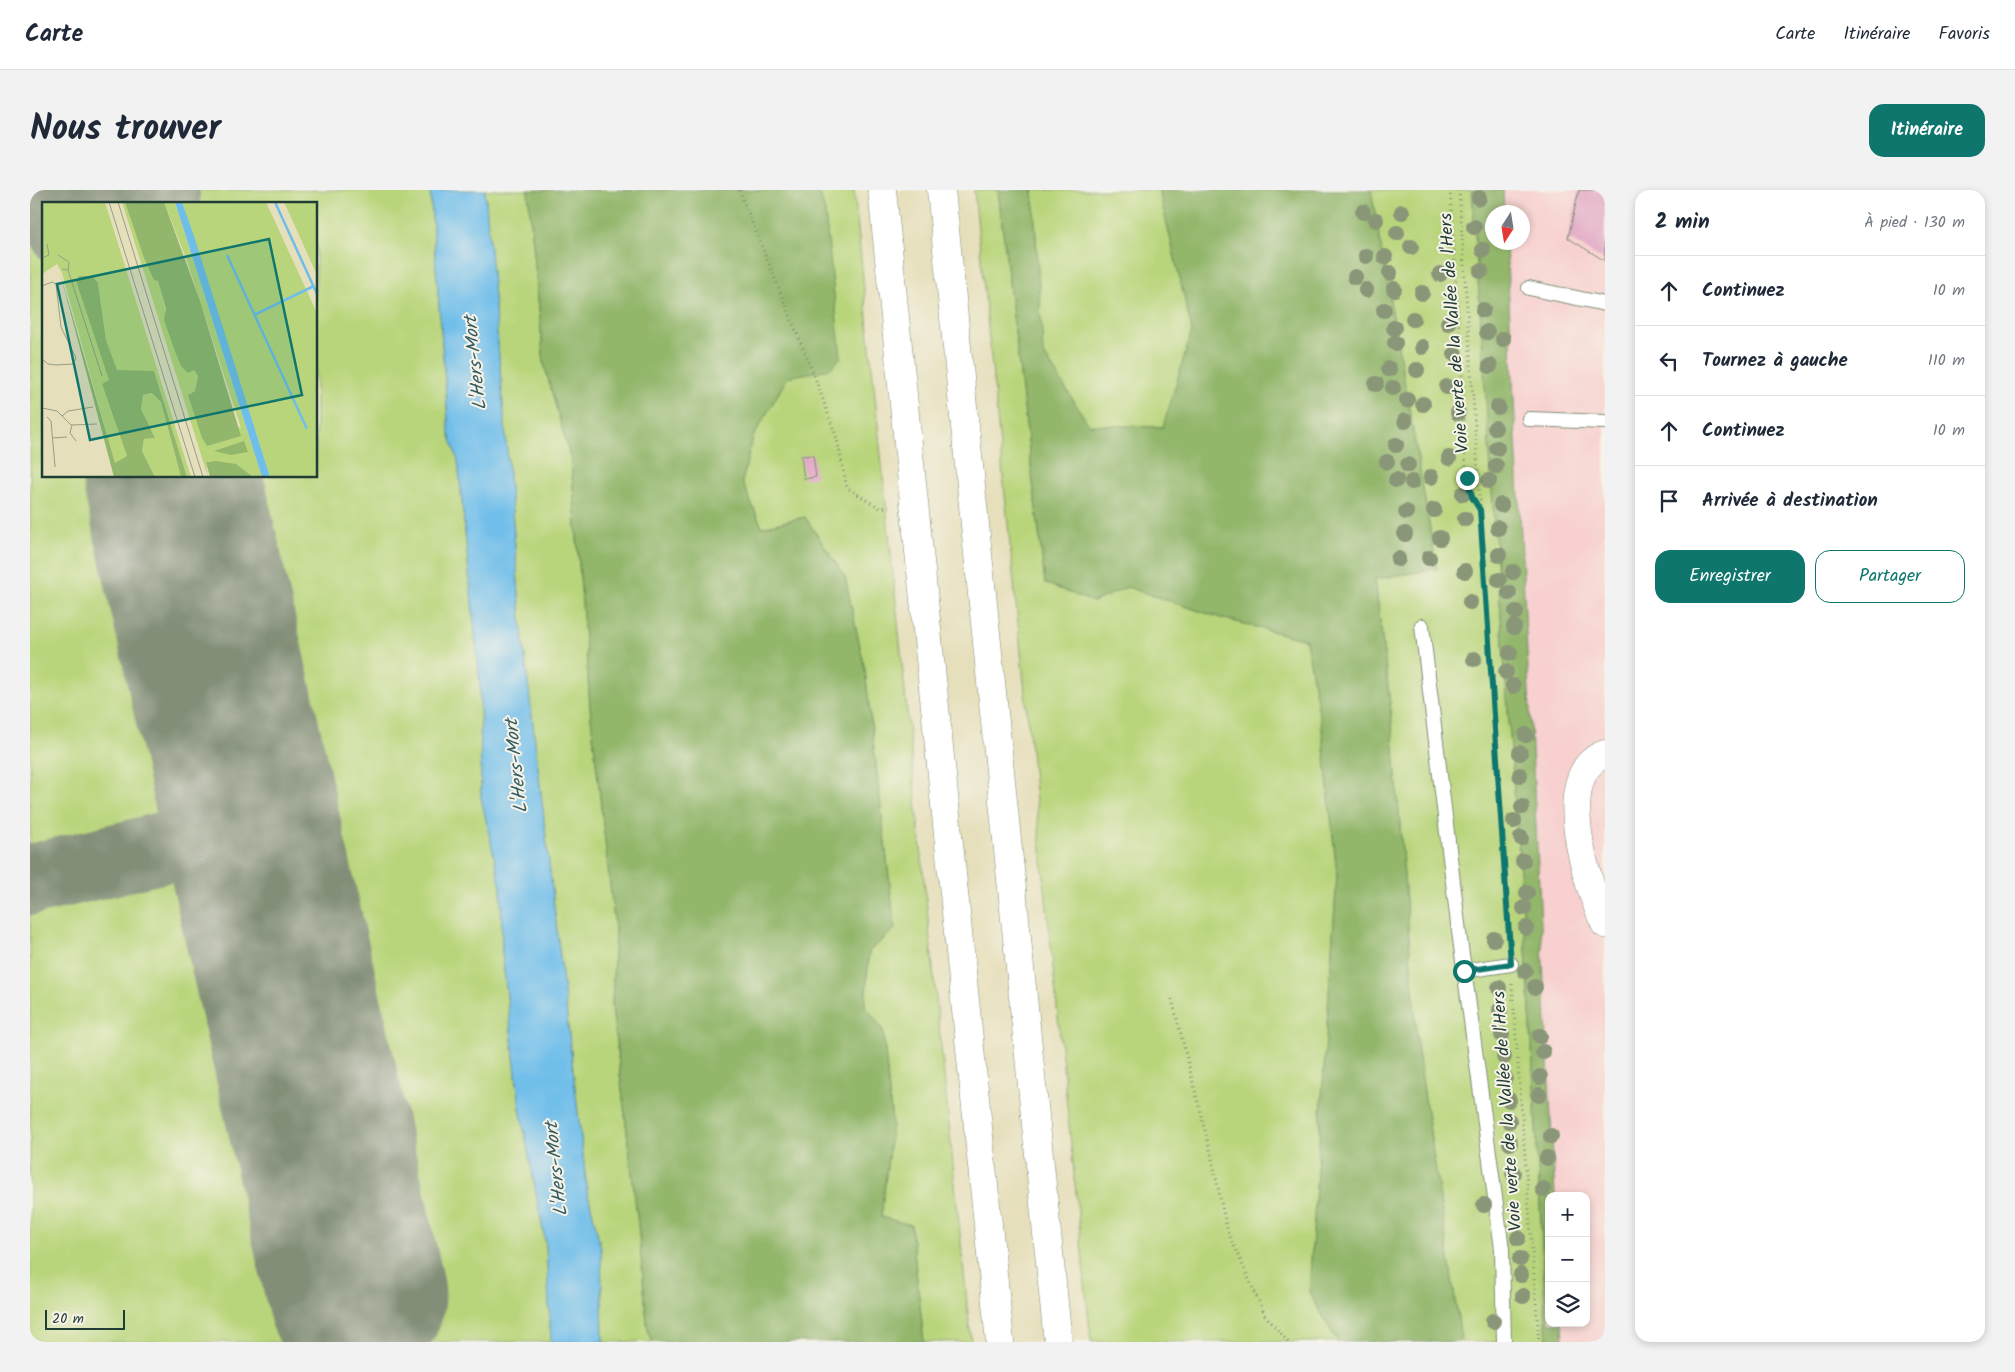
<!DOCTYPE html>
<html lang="fr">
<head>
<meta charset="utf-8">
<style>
  body { margin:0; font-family:Kalam,sans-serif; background:#f2f2f3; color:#1f2937 }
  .controls { position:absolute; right:15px; bottom:15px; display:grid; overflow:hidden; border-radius:10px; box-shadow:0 2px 8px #0003 }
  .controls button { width:45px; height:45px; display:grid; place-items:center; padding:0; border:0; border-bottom:1px solid #e0e1e3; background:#fff; color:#1f2937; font:25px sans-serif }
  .compass { position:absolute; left:1455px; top:15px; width:45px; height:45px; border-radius:50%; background:#fff; box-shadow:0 2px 8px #0003; rotate:192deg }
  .scale { position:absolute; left:15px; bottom:12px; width:80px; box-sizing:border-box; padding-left:5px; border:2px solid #1f3d34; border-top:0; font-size:14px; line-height:18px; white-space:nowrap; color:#1f3d34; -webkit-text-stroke:4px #f7f3e8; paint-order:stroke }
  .stop { position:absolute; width:15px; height:15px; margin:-11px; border:4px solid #0f766e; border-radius:50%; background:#fff }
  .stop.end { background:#0f766e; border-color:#fff; box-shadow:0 1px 5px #0008 }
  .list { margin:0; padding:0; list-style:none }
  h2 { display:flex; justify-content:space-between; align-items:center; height:65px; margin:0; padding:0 20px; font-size:21px }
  h2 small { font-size:16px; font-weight:400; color:#747a83 }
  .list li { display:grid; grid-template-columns:32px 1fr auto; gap:15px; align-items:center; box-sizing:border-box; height:70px; padding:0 20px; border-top:1px solid #e0e1e3 }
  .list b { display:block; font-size:19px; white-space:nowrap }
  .list em { font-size:16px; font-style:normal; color:#747a83 }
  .actions { display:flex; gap:10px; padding:15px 20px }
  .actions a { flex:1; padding:11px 0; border:1px solid #0f766e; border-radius:15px; text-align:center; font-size:18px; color:#0f766e }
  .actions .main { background:#0f766e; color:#fff }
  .icon { flex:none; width:28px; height:28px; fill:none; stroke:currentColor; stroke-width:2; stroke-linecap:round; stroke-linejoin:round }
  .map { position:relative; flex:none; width:1575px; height:1152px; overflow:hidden; border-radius:15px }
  header { display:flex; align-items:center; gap:30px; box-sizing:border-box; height:70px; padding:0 25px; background:#fff; border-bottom:1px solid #e0e1e3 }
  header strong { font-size:24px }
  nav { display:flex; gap:28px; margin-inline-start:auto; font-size:18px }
  .intro { display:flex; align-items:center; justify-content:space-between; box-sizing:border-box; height:120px; padding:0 30px }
  h1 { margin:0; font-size:35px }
  .button { padding:12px 22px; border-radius:15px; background:#0f766e; color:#fff; font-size:18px; font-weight:700 }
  main { display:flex; gap:30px; padding:0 30px }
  aside { flex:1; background:#fff; border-radius:15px; box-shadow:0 2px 8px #0003 }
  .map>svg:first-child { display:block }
  .built { fill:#f7d0cf }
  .green { fill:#b9d57b; stroke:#6c8958; fill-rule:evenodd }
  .forest { fill:#92b66b; stroke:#587a50 }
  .water { fill:#6fbeea; stroke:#477e8f }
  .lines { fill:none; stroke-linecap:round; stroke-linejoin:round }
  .taxiway { stroke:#828e78; stroke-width:71 }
  .runway { stroke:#828e78; stroke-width:179 }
  .building { fill:#e2a8c5 }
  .lane-casing { stroke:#828e78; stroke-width:16 }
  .street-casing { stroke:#828e78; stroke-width:29 }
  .highway-casing { stroke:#828e78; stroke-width:29 }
  .path { stroke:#828e78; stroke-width:3; stroke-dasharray:1 4; stroke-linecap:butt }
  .lane { stroke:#fff; stroke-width:14 }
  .street { stroke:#fff; stroke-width:28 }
  .highway { stroke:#fff; stroke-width:28 }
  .tree { fill:#8a9678 }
  .route { stroke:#0f766e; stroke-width:6 }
  .labels { text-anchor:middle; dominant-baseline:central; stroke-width:4; stroke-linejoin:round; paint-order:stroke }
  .street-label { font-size:18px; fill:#1f3d34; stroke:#f7f3e8 }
  .water-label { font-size:19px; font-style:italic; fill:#335d62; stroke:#f7f3e8 }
  .inset-river { fill:none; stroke:#6fbeea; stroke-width:2.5 }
  .inset-road { fill:none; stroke:#969e85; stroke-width:1 }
  .view { fill:#0f766e; fill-opacity:0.15; stroke:#0f766e; stroke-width:2.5 }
  .inset-edge { fill:none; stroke:#1f3d34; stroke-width:2.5 }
</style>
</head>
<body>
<header>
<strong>Carte</strong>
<nav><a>Carte</a><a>Itinéraire</a><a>Favoris</a></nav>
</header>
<div class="intro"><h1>Nous trouver</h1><a class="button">Itinéraire</a></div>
<main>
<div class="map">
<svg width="1575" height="1152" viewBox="0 0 1575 1152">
  <rect width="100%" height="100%" fill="#f7f3e8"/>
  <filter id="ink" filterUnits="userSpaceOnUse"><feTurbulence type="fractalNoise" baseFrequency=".02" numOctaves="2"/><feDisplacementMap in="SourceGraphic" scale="10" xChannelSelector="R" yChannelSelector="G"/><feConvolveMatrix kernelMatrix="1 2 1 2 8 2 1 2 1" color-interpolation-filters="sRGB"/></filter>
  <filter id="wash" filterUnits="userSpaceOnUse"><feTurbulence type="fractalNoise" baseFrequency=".0096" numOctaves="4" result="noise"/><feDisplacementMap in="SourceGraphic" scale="20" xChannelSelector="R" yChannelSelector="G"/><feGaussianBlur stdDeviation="1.12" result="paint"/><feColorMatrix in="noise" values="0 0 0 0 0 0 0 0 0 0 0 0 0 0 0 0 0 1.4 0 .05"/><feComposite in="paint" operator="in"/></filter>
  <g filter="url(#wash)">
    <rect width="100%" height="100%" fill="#e6dfbb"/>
    <polygon class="built" points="1473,0 1575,0 1575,1152 1533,1152 1532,1133 1556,1133 1556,1006 1525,1006 1476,53 1492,52 1492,22 1474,22"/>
    <g class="green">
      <path d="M0,0H400L419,243L428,270L450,494L451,607L471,698L472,763L490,918L516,1056L521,1152H0ZM14,14H286V286H14Z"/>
      <polygon points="455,0 498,0 514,174 541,271 561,528 585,739 582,817 608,1034 618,1143 623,1152 573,1152 571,1059 557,1000 492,440"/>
      <polygon points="789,0 824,0 941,1152 894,1152 881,1035 851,1028 862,934 853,840 835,816 839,761 865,739 835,480 815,387 775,327 732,337 712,292 723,247 758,186 800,179 810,167 795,23"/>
      <polygon points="944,0 968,0 1015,393 1063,412 1097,397 1191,428 1276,450 1292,539 1307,685 1279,1102 1308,1152 1061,1152"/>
      <polygon points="1003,0 1129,0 1162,141 1134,237 1059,236 1013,163"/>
      <polygon points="1341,0 1442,0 1465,345 1499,801 1517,1152 1428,1152 1431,1149 1388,862 1361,522 1345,389 1407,379"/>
    </g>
    <g class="forest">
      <polygon points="498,0 789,0 795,23 811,167 800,179 758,187 723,247 712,292 732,337 775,327 815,387 835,480 865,739 839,761 835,816 853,840 862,934 851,1027 881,1035 894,1152 623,1152 618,1143 608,1034 582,817 585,739 561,528 541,271 514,174"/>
      <polygon points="968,0 1003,0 1013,163 1059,235 1133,237 1162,141 1129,0 1341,0 1407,379 1345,389 1361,522 1388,862 1431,1149 1428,1152 1308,1152 1279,1102 1307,685 1292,539 1276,450 1191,428 1097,397 1063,412 1015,393"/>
      <polygon points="1442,0 1473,0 1474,22 1462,22 1462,52 1476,53 1525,1006 1519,1006 1519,1133 1532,1133 1533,1152 1517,1152 1499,801 1465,345"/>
    </g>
    <polygon class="water" points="400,0 455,0 492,440 557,1000 571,1059 573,1152 521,1152 516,1056 490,918 472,763 471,698 451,607 450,494 428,271 419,243"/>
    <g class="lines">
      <polyline class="taxiway" points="0,690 221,636"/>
      <g class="runway">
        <polyline points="78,0 81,14"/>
        <polyline points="142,286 326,1105"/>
      </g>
    </g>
    <g id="blocks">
      <g class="building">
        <polygon points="1549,0 1575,0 1575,71 1538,48"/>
        <polygon points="783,265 786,287 774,289 771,266"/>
      </g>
    </g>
  </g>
  <g filter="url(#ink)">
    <use href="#blocks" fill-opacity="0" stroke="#828e78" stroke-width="1"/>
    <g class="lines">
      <defs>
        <g id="lane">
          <polyline points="1499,98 1575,114"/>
          <polyline points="1499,229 1575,232"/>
          <polyline points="1392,436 1429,742 1472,1059 1474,1152"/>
          <polyline points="1434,781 1481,774"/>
        </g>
        <path id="street" d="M1575,564C1520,583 1558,697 1575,734"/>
        <g id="highway">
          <polyline points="852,0 970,1152"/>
          <polyline points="911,0 1028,1152"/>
        </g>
      </defs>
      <use href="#lane" class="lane-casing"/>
      <use href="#street" class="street-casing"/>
      <use href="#highway" class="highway-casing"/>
      <g class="path">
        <polyline points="709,0 786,190 807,249 817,298 850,318 859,317"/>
        <polyline points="1420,0 1432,184 1434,255 1437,288 1441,307 1450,319"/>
        <polyline points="1429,0 1480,755"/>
        <polyline points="1482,794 1509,1152"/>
        <polyline points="1142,809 1181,964 1197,1040 1235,1125 1258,1152"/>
      </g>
      <use href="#lane" class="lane"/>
      <use href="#street" class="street"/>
      <use href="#highway" class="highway"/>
    </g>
    <g class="tree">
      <circle cx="1449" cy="8" r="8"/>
      <circle cx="1333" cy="22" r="8"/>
      <circle cx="1372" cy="22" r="8"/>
      <circle cx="1346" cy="30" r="8"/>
      <circle cx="1444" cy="37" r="8"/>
      <circle cx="1367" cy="43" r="8"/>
      <circle cx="1381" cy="57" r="8"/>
      <circle cx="1453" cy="60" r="8"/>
      <circle cx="1336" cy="66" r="8"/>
      <circle cx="1355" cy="67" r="8"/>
      <circle cx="1451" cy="81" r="8"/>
      <circle cx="1360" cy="83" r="8"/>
      <circle cx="1410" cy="84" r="8"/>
      <circle cx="1325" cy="87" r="8"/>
      <circle cx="1364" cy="99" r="8"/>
      <circle cx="1336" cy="100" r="8"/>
      <circle cx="1392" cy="103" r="8"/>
      <circle cx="1354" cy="120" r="8"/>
      <circle cx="1453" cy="120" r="8"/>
      <circle cx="1383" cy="129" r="8"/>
      <circle cx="1418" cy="133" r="8"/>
      <circle cx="1364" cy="138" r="8"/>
      <circle cx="1457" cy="142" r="8"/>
      <circle cx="1473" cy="149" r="8"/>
      <circle cx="1365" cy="153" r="8"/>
      <circle cx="1392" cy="157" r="8"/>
      <circle cx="1425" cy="164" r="8"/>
      <circle cx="1460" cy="176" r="8"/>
      <circle cx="1359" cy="179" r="8"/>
      <circle cx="1387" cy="180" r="8"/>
      <circle cx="1346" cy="194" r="8"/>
      <circle cx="1417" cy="197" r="8"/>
      <circle cx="1363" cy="198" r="8"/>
      <circle cx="1377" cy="210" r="8"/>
      <circle cx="1393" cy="214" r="8"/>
      <circle cx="1468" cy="217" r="8"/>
      <circle cx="1428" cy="223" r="8"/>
      <circle cx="1375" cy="231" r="8"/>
      <circle cx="1465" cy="238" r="8"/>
      <circle cx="1366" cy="255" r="8"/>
      <circle cx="1467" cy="258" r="8"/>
      <circle cx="1419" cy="268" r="8"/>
      <circle cx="1357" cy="272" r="8"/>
      <circle cx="1378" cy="275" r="8"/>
      <circle cx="1466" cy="276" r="8"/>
      <circle cx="1401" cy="287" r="8"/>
      <circle cx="1366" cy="290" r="8"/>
      <circle cx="1459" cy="291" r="8"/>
      <circle cx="1382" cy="292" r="8"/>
      <circle cx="1433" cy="304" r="8"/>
      <circle cx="1471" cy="315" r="8"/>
      <circle cx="1404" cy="320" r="8"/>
      <circle cx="1376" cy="322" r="8"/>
      <circle cx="1435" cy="329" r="8"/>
      <circle cx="1468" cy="338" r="8"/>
      <circle cx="1375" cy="344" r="8"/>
      <circle cx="1410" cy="348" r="8"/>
      <circle cx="1469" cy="365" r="8"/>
      <circle cx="1399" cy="368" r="8"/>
      <circle cx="1368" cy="369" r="8"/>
      <circle cx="1435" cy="381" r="8"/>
      <circle cx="1483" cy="382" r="8"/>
      <circle cx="1469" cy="390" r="8"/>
      <circle cx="1479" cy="403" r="8"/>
      <circle cx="1440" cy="412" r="8"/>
      <circle cx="1486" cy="422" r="8"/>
      <circle cx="1484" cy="437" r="8"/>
      <circle cx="1480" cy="463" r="8"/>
      <circle cx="1444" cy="469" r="8"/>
      <circle cx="1476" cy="482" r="8"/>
      <circle cx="1483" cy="496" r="8"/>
      <circle cx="1496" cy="545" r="8"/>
      <circle cx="1490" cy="563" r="8"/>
      <circle cx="1490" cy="585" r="8"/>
      <circle cx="1492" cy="617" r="8"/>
      <circle cx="1484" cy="631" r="8"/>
      <circle cx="1491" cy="648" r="8"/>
      <circle cx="1493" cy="671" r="8"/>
      <circle cx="1497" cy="703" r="8"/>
      <circle cx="1494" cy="718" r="8"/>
      <circle cx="1496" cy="738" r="8"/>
      <circle cx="1464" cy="749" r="8"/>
      <circle cx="1495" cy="781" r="8"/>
      <circle cx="1505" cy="797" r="8"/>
      <circle cx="1469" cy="798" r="8"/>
      <circle cx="1470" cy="820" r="8"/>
      <circle cx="1472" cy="845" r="8"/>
      <circle cx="1510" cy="846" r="8"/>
      <circle cx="1513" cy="862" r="8"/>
      <circle cx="1474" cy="867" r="8"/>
      <circle cx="1510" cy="887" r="8"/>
      <circle cx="1475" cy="888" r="8"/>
      <circle cx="1509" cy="905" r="8"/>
      <circle cx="1479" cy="910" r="8"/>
      <circle cx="1479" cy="931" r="8"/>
      <circle cx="1521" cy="946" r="8"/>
      <circle cx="1480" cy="953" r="8"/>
      <circle cx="1517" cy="968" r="8"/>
      <circle cx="1483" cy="983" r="8"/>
      <circle cx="1513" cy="999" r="8"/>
      <circle cx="1454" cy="1015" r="8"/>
      <circle cx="1488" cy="1048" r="8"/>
      <circle cx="1490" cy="1069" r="8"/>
      <circle cx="1491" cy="1085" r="8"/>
      <circle cx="1493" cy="1106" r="8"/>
      <circle cx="1463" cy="1131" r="8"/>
    </g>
  </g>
  <g class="lines" filter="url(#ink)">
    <polyline class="route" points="1434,781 1481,774 1450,320 1442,307 1437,288"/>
  </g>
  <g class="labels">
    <g class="street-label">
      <text transform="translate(1425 143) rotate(-94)">Voie verte de la Vallée de l'Hers</text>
      <text transform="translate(1478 921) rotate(-94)">Voie verte de la Vallée de l'Hers</text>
    </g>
    <g class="water-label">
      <text transform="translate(446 173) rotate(-96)">L'Hers-Mort</text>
      <text transform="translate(487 576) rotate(-96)">L'Hers-Mort</text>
      <text transform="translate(527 979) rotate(-96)">L'Hers-Mort</text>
    </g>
  </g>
  <g transform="translate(12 12)">
    <rect width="275" height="275" fill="#e6dfbb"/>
    <path d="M0,0H63L149,275H145L112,169H75L64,138L56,81L34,79L68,179L60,182L85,254L73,262L20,71L15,62L0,72ZM80,0H83L112,78H116L125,114L156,174L153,189L147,192L156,219L199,226L144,56L122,0H133L220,275H211L169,259L164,260L166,275ZM140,0H224L275,111V275H228ZM242,0H275V73ZM111,191L119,200L139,275H113L100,249L102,237L113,236L99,207L100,193Z" fill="#b9d57b"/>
    <path d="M83,0H122L158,99L199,234L165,244L160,236L146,193L153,189L156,174L152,168L146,171L139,164L134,152L122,118L124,107L116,79L112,78L102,56ZM18,71L73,261L85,254L60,182L67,178L34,79L37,74H50L56,81L64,138L75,168L112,169L145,275H139L119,200L110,191L101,193L99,207L113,236L102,237L100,249L113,275H72ZM202,239L206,250L189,253L172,249ZM174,259L194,262L211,275H168L164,260Z" fill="#92b66b"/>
    <path d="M133,0H140L153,37L228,275H220Z" fill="#6fbeea"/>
    <path class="inset-river" d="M233,0L275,92M185,53L265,227M212,113L272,84"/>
    <path class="inset-road" d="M67,0L153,275M76,0L161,275M16,53L27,60L26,68M0,56L7,53L5,42M20,67L26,68L60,174M0,84L10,80L14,82L19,125L34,156L31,162L14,163L6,162L0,157M0,206L15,209L29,223L55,222M20,214L26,209L51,205M5,215L9,219L13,265M30,223L28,231L34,239M10,236L25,235"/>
    <path class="view" d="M227,37L260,193L48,238L15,82Z"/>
    <rect width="275" height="275" class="inset-edge"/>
  </g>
</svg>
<div class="controls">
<button>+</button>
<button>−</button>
<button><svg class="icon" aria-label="layers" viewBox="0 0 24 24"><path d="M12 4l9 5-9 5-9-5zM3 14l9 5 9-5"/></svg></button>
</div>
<svg class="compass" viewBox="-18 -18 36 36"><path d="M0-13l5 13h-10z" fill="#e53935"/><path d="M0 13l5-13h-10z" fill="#747a83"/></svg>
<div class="scale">20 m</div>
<div class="stop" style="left:1434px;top:781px"></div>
<div class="stop end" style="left:1437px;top:288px"></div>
</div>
<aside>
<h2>2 min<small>À pied · 130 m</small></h2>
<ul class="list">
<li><svg class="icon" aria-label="ahead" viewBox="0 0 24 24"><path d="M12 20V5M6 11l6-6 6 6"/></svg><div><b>Continuez</b></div><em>10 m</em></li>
<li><svg class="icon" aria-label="left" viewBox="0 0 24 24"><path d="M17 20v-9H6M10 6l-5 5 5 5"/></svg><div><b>Tournez à gauche</b></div><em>110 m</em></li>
<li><svg class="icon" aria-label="ahead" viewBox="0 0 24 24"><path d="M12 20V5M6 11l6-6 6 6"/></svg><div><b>Continuez</b></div><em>10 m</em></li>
<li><svg class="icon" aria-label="arrive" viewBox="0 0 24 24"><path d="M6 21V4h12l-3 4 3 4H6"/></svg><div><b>Arrivée à destination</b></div></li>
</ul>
<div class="actions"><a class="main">Enregistrer</a><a>Partager</a></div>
</aside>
</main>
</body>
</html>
